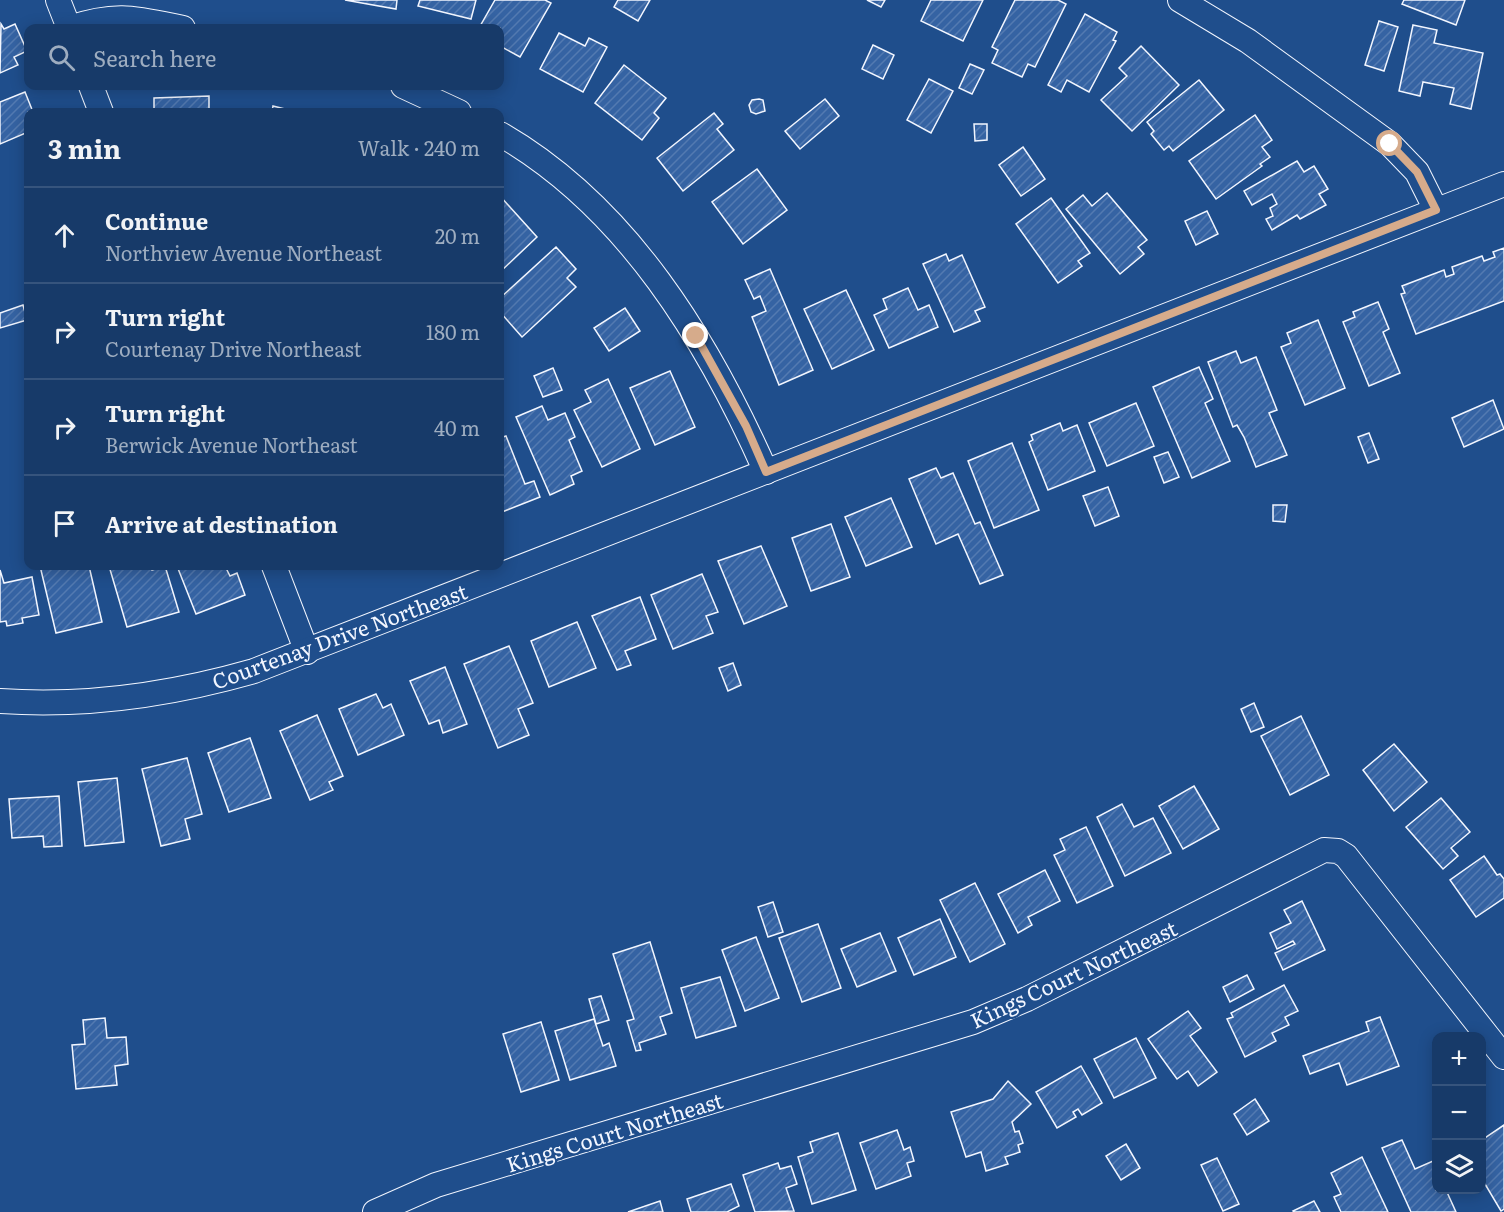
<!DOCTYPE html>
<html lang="en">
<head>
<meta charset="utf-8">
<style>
  body { margin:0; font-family:Literata,serif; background:#244571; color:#f1f3f6 }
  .controls { position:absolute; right:18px; bottom:18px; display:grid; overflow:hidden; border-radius:12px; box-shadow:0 3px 15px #0003 }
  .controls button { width:54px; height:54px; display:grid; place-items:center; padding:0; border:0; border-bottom:2px solid #36547d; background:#173a69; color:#f1f3f6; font:30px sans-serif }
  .stop { position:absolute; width:18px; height:18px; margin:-14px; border:4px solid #d6ab8b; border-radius:50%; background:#fff }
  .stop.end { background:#d6ab8b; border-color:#fff; box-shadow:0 2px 6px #0008 }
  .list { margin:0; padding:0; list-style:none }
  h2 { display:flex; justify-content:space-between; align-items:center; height:78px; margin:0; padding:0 24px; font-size:26px }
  h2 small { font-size:20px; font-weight:400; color:#9eadc0 }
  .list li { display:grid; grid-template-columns:39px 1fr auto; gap:18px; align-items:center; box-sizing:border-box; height:96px; padding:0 24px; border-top:2px solid #36547d }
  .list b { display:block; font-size:22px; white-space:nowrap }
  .list p { margin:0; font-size:20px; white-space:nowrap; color:#9eadc0 }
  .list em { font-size:20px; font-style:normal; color:#9eadc0 }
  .icon { flex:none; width:33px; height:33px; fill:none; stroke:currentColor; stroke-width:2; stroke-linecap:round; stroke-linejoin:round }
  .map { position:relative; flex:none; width:1504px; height:1212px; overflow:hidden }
  .search { position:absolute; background:#173a69; box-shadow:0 3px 15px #0003; left:24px; top:24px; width:480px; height:66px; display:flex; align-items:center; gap:15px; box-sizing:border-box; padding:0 21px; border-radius:12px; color:#9eadc0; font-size:22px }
  .panel { position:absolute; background:#173a69; box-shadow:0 3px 15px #0003; left:24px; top:108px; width:480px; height:462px; border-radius:12px }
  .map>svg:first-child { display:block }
  .building { fill:url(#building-hatch); stroke:#f2f6ff; stroke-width:1.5 }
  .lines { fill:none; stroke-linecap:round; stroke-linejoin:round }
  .minor-casing { stroke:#f2f6ff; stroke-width:26 }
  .minor { stroke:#1f4e8c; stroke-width:24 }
  .route { stroke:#d6ab8b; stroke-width:8 }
  .labels { text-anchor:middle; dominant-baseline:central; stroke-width:4.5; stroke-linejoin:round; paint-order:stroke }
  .street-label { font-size:21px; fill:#f2f6ff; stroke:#1f4e8c }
</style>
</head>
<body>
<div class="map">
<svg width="1504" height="1212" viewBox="0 0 1504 1212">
  <defs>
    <pattern id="building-hatch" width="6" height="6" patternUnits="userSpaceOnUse" patternTransform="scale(1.5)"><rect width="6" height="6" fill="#3563a3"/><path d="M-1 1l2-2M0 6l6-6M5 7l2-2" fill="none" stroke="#537ab1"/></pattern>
  </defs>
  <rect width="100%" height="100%" fill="#1f4e8c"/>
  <g class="building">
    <polygon points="345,0 397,0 396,9"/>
    <polygon points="420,0 476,0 471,19 418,6"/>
    <polygon points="495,0 545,0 551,3 520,57 500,46 500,28 479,28"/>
    <polygon points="618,0 650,0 638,21 614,7"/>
    <polygon points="867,0 885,0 881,7"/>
    <polygon points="931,0 983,0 963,41 921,21"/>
    <polygon points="1015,0 1058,0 1066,4 1035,67 1028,64 1022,77 992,63 998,50 992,47"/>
    <polygon points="1404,0 1465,0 1456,25 1402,4"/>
    <polygon points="1085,14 1117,32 1113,40 1116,41 1089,92 1067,80 1061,92 1048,85"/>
    <polygon points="1379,21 1398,27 1384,71 1365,65"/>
    <polygon points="1,24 4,29 15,24 27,51 14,57 18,65 0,73"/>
    <polygon points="1413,25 1437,30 1434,43 1483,53 1471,109 1450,104 1454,88 1423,82 1420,96 1399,91"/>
    <polygon points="559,33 585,46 589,38 607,47 583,92 540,69"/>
    <polygon points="873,45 894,55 883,79 862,69"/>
    <polygon points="1141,46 1179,85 1132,131 1101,100 1127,76 1119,68"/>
    <polygon points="970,64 984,70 972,94 959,88"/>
    <polygon points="624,65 666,98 654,113 659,118 642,140 595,103"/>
    <polygon points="929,79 953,91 931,133 907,120"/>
    <polygon points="1199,80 1224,110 1173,151 1169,146 1164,150 1151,134 1154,131 1147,122"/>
    <polygon points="25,92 33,112 28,112 28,132 0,144 0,102"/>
    <polygon points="209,96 209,112 154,112 154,98"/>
    <polygon points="759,99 763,100 765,111 756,114 751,112 749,105 752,100"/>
    <polygon points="825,99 839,116 800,149 785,131"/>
    <polygon points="273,106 297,112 272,112"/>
    <polygon points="714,113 723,124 717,129 734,150 683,191 657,158"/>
    <polygon points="1255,115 1272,140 1262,147 1270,157 1260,164 1262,166 1216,199 1189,161"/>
    <polygon points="974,124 987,124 987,140 975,141"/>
    <polygon points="1023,147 1045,179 1021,196 999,165"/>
    <polygon points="1297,161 1304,172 1314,166 1328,189 1319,194 1326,205 1300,219 1297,215 1272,230 1266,219 1273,216 1270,208 1277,204 1272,194 1252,205 1244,191"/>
    <polygon points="757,169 787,210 743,244 712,202"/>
    <polygon points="1107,193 1147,240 1138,247 1144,254 1120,274 1066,209 1083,195 1092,206"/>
    <polygon points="500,196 537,237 500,272"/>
    <polygon points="1051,198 1090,253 1078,261 1082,266 1058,283 1016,224"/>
    <polygon points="1207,211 1218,234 1196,245 1185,221"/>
    <polygon points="556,247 576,269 567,278 576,287 522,337 500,312 500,298"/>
    <polygon points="1504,248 1504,301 1416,334 1401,294 1405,293 1402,286 1444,270 1446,277 1454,274 1452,267 1482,256 1484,261 1495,257 1493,252"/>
    <polygon points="946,254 949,261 962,255 985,307 975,311 980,321 954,332 923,264"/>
    <polygon points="770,269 813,370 779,385 752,317 766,311 760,296 754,299 745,280"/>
    <polygon points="908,288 918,310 929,305 938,327 889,348 874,315 887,309 883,299"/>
    <polygon points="846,290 874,350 832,369 804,309"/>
    <polygon points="1378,302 1389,329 1383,332 1400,373 1369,386 1343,322 1355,317 1353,312"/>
    <polygon points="23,305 27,320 0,328 0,313"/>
    <polygon points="625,308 640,331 609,351 594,328"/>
    <polygon points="1318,320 1345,388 1305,405 1281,347 1291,343 1287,333"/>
    <polygon points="1236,351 1241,363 1256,357 1277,410 1269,413 1287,455 1256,467 1244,437 1237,425 1233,427 1208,362"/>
    <polygon points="1199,367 1213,399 1205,403 1230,461 1192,478 1153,387"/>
    <polygon points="553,368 562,390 543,397 534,376"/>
    <polygon points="670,371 695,427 655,445 630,388"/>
    <polygon points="608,379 640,449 602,467 574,410 591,402 585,390"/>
    <polygon points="1493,400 1504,429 1464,447 1452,418"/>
    <polygon points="1136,403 1154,446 1107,466 1089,423"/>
    <polygon points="542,406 548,420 565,413 575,437 569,440 582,471 571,476 574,484 550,495 516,417"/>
    <polygon points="1060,423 1063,431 1077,425 1095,471 1048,490 1029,442 1033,440 1031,435"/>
    <polygon points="1369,433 1379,459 1368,463 1358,437"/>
    <polygon points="506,436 525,484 534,481 540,497 502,512 500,506 500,438"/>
    <polygon points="1012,443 1039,510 994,528 968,461"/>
    <polygon points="1168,452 1179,477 1164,483 1154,457"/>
    <polygon points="936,468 941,478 953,473 975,524 980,522 1003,575 980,584 958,534 936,544 909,479"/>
    <polygon points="1108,487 1119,516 1095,526 1083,496"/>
    <polygon points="891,498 912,547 866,566 845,517"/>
    <polygon points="1273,505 1287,505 1285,522 1273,521"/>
    <polygon points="831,524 850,577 811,591 792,538"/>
    <polygon points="761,546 787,606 744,624 718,561"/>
    <polygon points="40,566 89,566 102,622 56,633"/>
    <polygon points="109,566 150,566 152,570 165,566 179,612 127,627"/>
    <polygon points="177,566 225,566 230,576 237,573 245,595 196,614"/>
    <polygon points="0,570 4,583 32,577 39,615 22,618 23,623 7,626 6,621 0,622"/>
    <polygon points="702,574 718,612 706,616 713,633 673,649 651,595"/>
    <polygon points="640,597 656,639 625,651 631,665 617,670 592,616"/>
    <polygon points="577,622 596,668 549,687 531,641"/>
    <polygon points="509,646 533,703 518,709 529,735 498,748 464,664"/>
    <polygon points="733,663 741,685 728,691 719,668"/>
    <polygon points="445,667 467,724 443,733 439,720 429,724 410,681"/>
    <polygon points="376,694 383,708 391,704 404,735 358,755 339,709"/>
    <polygon points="1254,703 1264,727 1251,732 1241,709"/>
    <polygon points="317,715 343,776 329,782 333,790 310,800 280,731"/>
    <polygon points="1301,716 1329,775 1290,795 1261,736"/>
    <polygon points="250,738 271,798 229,812 208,753"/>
    <polygon points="1394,744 1427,782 1394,811 1363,770"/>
    <polygon points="187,758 202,814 185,819 190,839 161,846 142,769"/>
    <polygon points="117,778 124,842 85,846 78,782"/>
    <polygon points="1194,786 1219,829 1183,849 1159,806"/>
    <polygon points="59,796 62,846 44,847 43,836 12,838 9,799"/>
    <polygon points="1441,798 1470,832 1451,848 1458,856 1443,869 1406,827"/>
    <polygon points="1122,804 1134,827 1153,818 1171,853 1125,876 1097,817"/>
    <polygon points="1086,827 1113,886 1077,903 1054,855 1065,850 1060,839"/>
    <polygon points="1484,856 1497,875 1500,874 1504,879 1504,898 1476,917 1450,880"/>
    <polygon points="1045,870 1060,901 1028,917 1032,925 1018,933 998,894"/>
    <polygon points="975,883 1005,944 970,962 940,900"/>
    <polygon points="1302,901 1325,950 1283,970 1275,953 1295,944 1293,941 1277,949 1270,933 1291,923 1284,910"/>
    <polygon points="773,902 783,932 768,937 758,907"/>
    <polygon points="940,919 956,957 914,975 898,938"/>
    <polygon points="818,924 841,988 802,1002 779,938"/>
    <polygon points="880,933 896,971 857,987 841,949"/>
    <polygon points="756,937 779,998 745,1011 722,950"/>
    <polygon points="650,942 672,1013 660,1017 666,1034 639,1043 641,1050 636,1051 627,1021 634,1019 613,954"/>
    <polygon points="1247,975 1254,989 1230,1002 1223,987"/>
    <polygon points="720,977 736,1026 696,1038 681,988"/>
    <polygon points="1284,985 1298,1011 1285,1017 1289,1025 1272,1033 1276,1041 1245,1057 1227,1019 1233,1017 1231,1013"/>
    <polygon points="601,996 609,1020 596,1024 589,999"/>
    <polygon points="1188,1011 1201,1028 1190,1036 1217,1072 1198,1086 1188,1071 1177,1079 1148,1039"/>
    <polygon points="1380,1017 1399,1066 1347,1085 1339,1063 1310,1074 1303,1056 1369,1031 1366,1022"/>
    <polygon points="105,1018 107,1038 126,1037 128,1064 115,1066 117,1085 76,1089 72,1045 85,1044 83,1020"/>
    <polygon points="594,1019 603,1046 609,1043 616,1066 570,1080 555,1031"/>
    <polygon points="541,1022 559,1080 521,1092 503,1034"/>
    <polygon points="1136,1038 1156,1078 1114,1098 1094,1059"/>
    <polygon points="1081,1066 1102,1103 1082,1115 1078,1109 1073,1112 1076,1117 1057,1128 1036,1092"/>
    <polygon points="1008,1081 1031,1104 1012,1122 1015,1132 1019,1131 1023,1143 1018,1145 1020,1152 1005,1157 1008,1164 986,1171 981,1152 966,1157 951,1112 993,1099"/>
    <polygon points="1255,1099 1269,1121 1247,1135 1234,1114"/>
    <polygon points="1504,1125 1504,1209 1501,1211 1482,1179 1482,1140"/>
    <polygon points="897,1130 904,1150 910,1147 914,1161 907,1163 911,1176 876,1189 860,1143"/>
    <polygon points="838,1133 856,1190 812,1204 798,1157 813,1152 810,1142"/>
    <polygon points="1402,1140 1415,1169 1433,1161 1436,1169 1436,1190 1446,1190 1456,1212 1411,1212 1382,1148"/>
    <polygon points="1126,1144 1140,1168 1121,1180 1106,1156"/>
    <polygon points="1362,1157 1388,1212 1341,1212 1334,1197 1341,1194 1331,1173"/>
    <polygon points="1217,1158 1239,1204 1223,1211 1201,1165"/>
    <polygon points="778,1163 780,1169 791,1166 797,1184 786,1188 794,1211 755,1212 743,1175"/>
    <polygon points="731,1184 739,1206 727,1212 691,1212 687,1199"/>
    <polygon points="660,1201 663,1212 628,1212"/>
    <polygon points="1314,1201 1320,1212 1294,1212 1293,1211"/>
  </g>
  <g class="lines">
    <defs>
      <g id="minor">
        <polyline points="58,0 69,28"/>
        <polyline points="1180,0 1248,41 1390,144 1417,172 1436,210"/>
        <path d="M69,28C117,12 135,18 183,28"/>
        <polyline points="91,86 101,112"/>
        <polyline points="403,86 459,112"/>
        <path d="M500,134C627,207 708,341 766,472"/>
        <polyline points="274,566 307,652"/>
        <path d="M0,701C87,707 170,695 254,671L1504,184"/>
        <polyline points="375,1212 436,1185 973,1022 1027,999 1324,850 1338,851 1346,856 1504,1057"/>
      </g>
    </defs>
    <use href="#minor" class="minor-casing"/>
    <use href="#minor" class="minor"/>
  </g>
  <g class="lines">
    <polyline class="route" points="696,336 746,426 766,472 1436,210 1417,172 1390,144"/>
  </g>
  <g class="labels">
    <g class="street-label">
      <text transform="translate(339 635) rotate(-20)">Courtenay Drive Northeast</text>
      <text transform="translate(1073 973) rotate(-25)">Kings Court Northeast</text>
      <text transform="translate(614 1131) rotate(-17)">Kings Court Northeast</text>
    </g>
  </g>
</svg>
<div class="controls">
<button>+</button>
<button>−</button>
<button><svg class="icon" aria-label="layers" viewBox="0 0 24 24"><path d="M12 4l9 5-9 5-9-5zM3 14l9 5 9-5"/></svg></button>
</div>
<div class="stop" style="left:1390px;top:144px"></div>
<div class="stop end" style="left:696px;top:336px"></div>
<div class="search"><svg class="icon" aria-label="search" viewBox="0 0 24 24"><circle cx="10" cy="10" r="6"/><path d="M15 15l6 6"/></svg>Search here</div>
<section class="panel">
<h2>3 min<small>Walk · 240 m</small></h2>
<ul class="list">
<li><svg class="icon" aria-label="ahead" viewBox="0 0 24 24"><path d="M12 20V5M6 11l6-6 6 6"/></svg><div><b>Continue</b><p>Northview Avenue Northeast</p></div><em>20 m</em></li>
<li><svg class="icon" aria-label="right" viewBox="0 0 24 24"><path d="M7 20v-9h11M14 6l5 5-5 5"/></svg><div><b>Turn right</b><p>Courtenay Drive Northeast</p></div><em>180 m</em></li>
<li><svg class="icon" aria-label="right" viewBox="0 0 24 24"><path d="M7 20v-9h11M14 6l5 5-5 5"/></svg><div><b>Turn right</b><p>Berwick Avenue Northeast</p></div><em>40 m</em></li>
<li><svg class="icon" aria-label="arrive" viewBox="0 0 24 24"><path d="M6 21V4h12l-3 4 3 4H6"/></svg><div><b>Arrive at destination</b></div></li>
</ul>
</section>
</div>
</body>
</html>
